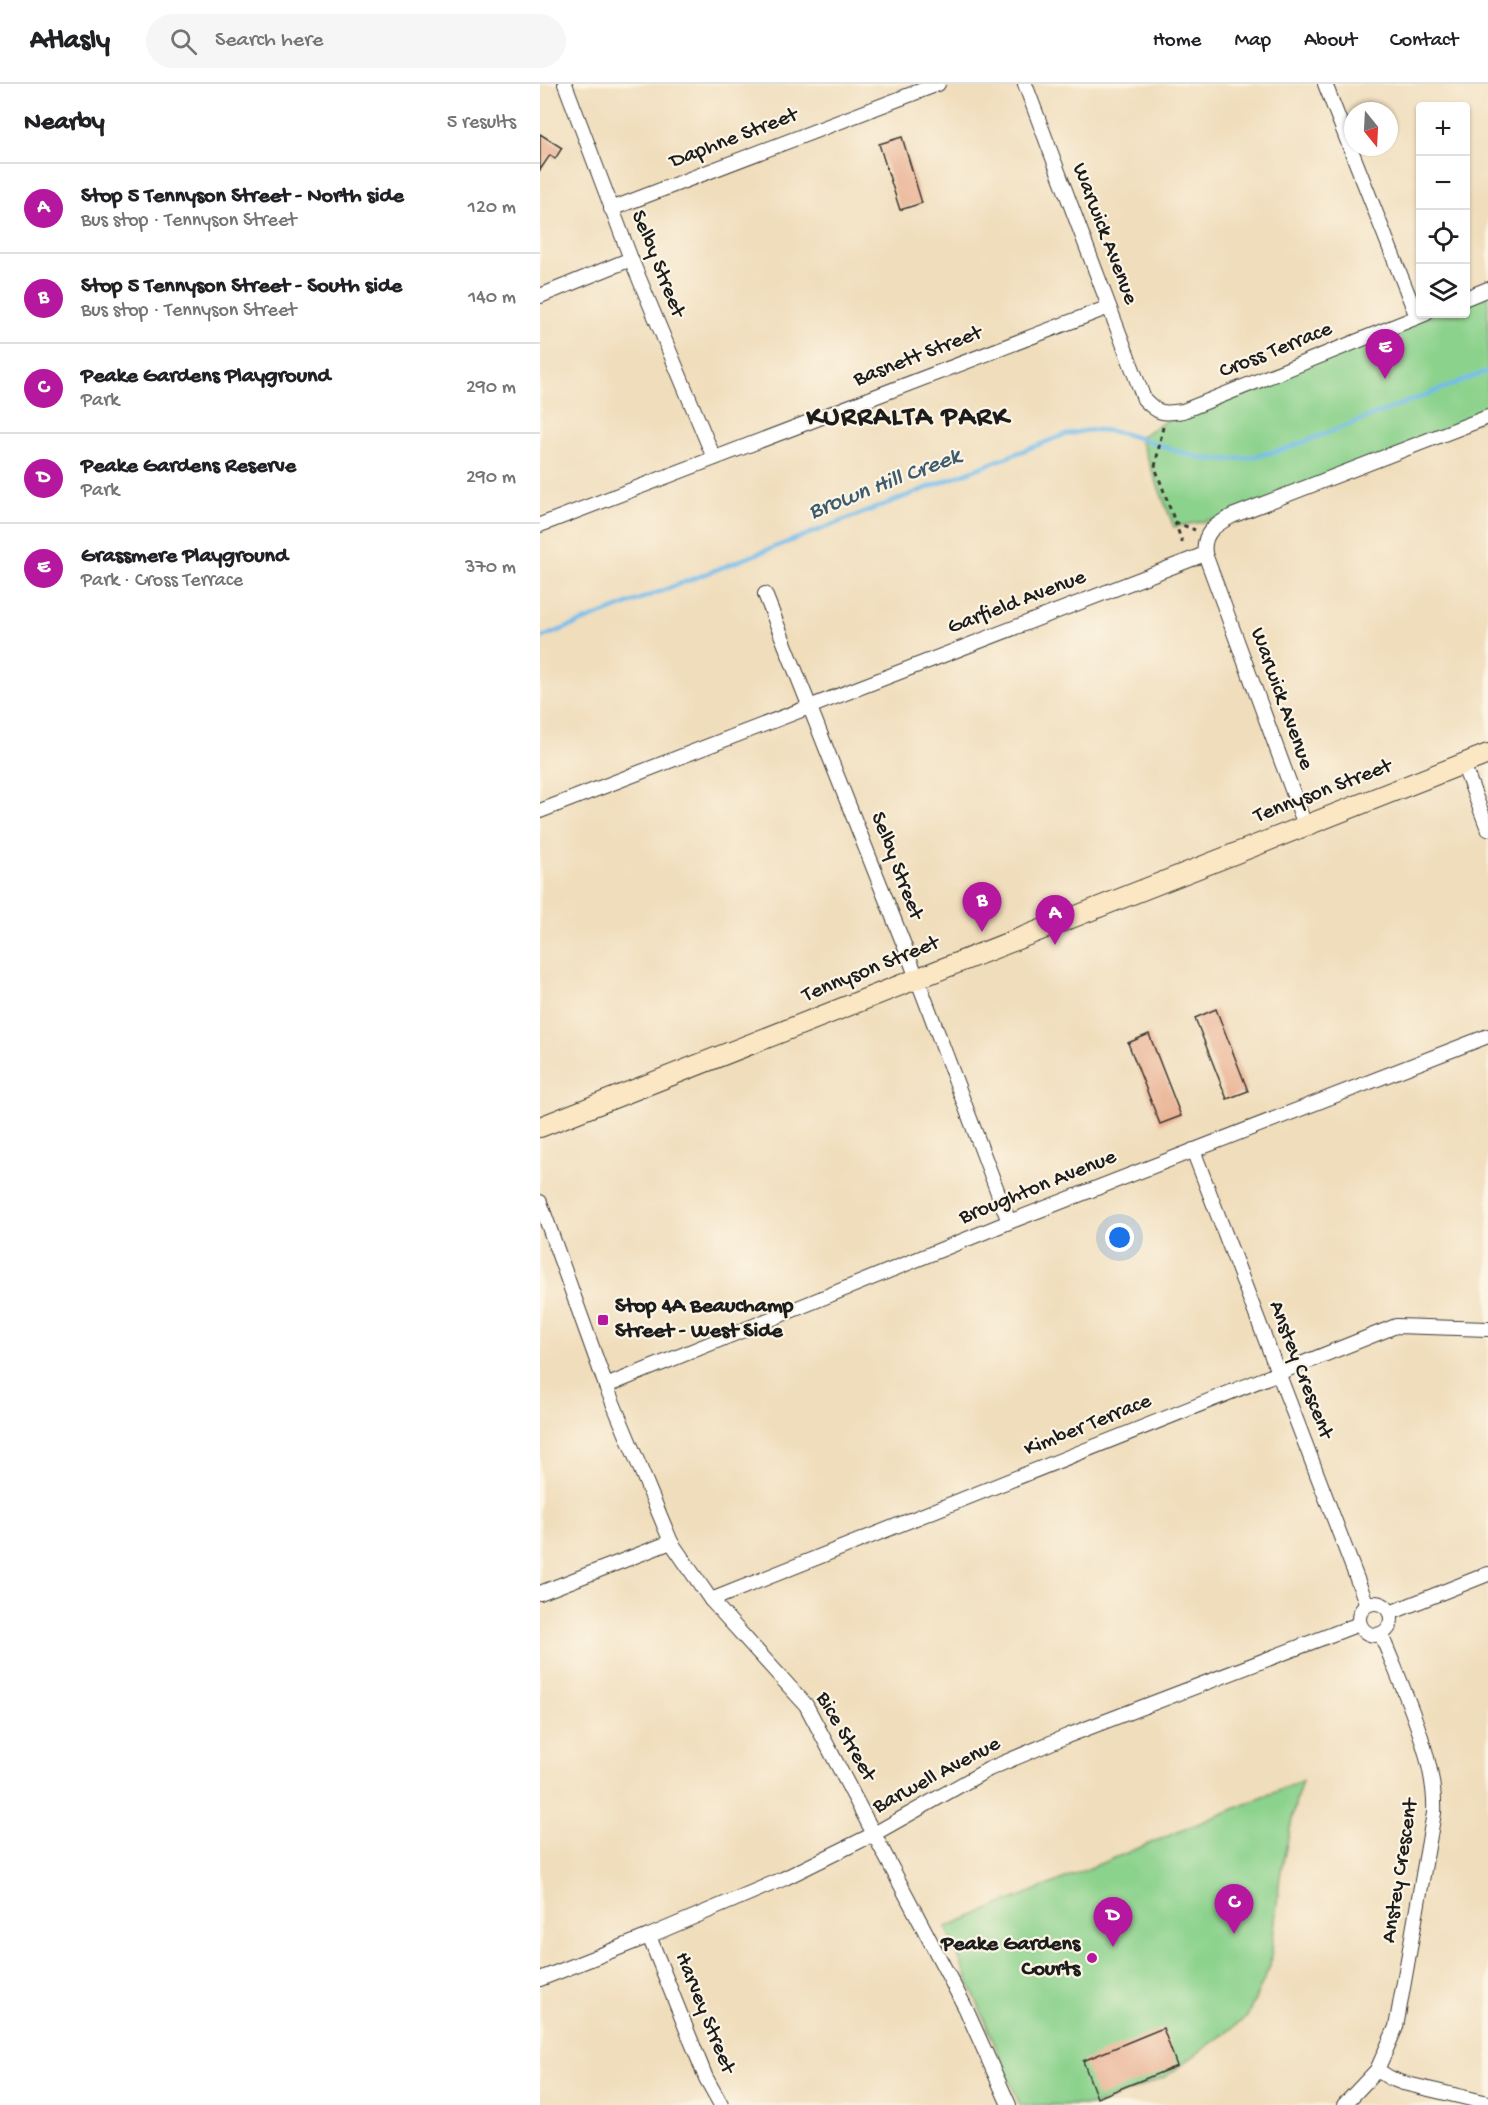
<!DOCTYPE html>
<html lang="en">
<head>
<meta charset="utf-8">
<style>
  body { margin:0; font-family:"Gochi Hand",sans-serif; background:#f6f6f6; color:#202124 }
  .controls { position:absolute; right:18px; top:18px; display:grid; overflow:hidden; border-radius:6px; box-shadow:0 2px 4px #0004 }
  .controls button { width:54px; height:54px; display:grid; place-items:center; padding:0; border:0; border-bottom:2px solid #e0e0e0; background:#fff; color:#202124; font:30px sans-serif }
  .compass { position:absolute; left:804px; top:18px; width:54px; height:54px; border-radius:50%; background:#fff; box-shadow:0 2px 4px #0004; rotate:162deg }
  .you { position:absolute; left:580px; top:1154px; width:21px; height:21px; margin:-15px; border:4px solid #fff; border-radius:50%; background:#1a73e8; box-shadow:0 0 0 9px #1a73e833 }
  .badge { display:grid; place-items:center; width:39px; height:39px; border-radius:50%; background:#b5179e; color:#fff; font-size:20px; font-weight:700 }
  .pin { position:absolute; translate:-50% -50px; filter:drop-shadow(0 2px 3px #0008) }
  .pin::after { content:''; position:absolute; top:32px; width:21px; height:18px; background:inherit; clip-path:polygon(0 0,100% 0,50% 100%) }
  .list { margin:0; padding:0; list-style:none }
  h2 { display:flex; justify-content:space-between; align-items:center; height:78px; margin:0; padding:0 24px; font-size:26px }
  h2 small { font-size:20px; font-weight:400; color:#757577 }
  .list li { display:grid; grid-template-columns:39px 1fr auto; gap:18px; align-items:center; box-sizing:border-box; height:90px; padding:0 24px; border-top:2px solid #e0e0e0 }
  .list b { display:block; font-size:22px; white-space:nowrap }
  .list p { margin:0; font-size:20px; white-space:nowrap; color:#757577 }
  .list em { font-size:20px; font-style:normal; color:#757577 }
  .icon { flex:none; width:33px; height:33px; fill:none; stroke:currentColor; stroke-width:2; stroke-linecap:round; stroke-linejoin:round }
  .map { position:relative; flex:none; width:948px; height:2021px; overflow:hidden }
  header { display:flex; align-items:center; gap:36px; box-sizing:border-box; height:84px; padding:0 30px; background:#fff; border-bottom:2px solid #e0e0e0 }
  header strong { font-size:28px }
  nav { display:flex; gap:33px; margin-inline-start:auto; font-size:21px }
  .search { width:420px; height:54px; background:#f6f6f6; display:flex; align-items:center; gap:15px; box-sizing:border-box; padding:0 21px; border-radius:33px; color:#757577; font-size:22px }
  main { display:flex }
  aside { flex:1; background:#fff }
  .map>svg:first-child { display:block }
  .green { fill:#8bd28c; stroke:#547754; stroke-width:1.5 }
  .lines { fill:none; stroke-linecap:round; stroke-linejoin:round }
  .stream { stroke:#72bceb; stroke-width:4.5 }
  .building { fill:#e9b092 }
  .street-casing { stroke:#3c3934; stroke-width:16 }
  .secondary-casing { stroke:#3c3934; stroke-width:22 }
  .path { stroke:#3c3934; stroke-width:3; stroke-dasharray:4.5 4.5; stroke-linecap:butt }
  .street { stroke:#fff; stroke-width:14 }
  .secondary { stroke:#fbe7c3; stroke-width:20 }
  .poi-dot { fill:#b5179e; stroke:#fcf5e5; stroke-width:2 }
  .labels { text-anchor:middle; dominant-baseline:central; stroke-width:4.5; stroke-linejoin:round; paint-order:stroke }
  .street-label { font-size:22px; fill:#1c1c1c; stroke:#fcf5e5 }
  .poi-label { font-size:22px; font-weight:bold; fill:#1c1c1c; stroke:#fcf5e5; text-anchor:start }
  .water-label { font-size:24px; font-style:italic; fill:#3e5c6f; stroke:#fcf5e5 }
  .district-label { font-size:28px; font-weight:bold; letter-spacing:1.5px; fill:#1c1c1c; stroke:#fcf5e5 }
</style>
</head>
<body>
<header>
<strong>Atlasly</strong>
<div class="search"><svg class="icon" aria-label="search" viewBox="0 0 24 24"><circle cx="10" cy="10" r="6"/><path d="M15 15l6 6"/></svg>Search here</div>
<nav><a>Home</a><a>Map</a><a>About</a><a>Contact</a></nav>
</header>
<main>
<aside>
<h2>Nearby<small>5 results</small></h2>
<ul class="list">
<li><span class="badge">A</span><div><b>Stop 5 Tennyson Street - North side</b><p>Bus stop · Tennyson Street</p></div><em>120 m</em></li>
<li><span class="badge">B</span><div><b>Stop 5 Tennyson Street - South side</b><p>Bus stop · Tennyson Street</p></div><em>140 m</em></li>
<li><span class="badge">C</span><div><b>Peake Gardens Playground</b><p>Park</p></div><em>290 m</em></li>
<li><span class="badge">D</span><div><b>Peake Gardens Reserve</b><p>Park</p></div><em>290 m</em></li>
<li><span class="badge">E</span><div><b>Grassmere Playground</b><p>Park · Cross Terrace</p></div><em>370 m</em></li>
</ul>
</aside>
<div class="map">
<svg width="948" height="2021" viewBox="0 0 948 2021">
  <rect width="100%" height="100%" fill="#fcf5e5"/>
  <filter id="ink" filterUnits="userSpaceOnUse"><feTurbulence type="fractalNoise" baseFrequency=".0167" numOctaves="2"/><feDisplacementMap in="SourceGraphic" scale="12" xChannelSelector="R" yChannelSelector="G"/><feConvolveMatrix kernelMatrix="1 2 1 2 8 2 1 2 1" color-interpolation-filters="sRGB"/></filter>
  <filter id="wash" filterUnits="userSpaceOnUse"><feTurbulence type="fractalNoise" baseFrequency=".008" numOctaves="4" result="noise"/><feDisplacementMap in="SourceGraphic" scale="24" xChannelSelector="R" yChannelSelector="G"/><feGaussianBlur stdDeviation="1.35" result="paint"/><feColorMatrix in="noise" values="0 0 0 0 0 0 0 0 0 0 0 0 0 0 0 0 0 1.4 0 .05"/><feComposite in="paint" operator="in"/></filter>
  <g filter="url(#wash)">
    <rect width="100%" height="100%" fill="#f0ddbb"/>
    <g class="green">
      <polygon points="948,206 948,333 692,432 634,443 599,353 643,327 889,230 926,230 926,215"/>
      <polygon points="762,1697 756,1717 740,1792 730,1882 707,1933 625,1993 556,2021 480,2021 406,1843"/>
    </g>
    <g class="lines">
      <path class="stream" d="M0,554L524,351C534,349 544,346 555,346C591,346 627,367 662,374C691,379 720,372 748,364L948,287"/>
    </g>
    <g id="blocks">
      <g class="building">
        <polygon points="0,50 22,64 15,75 10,71 0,86"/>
        <polygon points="362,53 382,119 360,126 339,60"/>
        <polygon points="676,925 708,1007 687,1015 655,934"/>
        <polygon points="609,950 641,1032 620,1040 588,959"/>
        <polygon points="623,1944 637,1982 557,2014 543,1977"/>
      </g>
    </g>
  </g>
  <g filter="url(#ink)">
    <use href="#blocks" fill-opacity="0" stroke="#3c3934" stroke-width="1.5"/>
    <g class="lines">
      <defs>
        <g id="street">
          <polyline points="25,0 91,175 174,374"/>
          <path d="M485,0L604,315C618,330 623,330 643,327L885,230"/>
          <polyline points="785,0 877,233"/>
          <polyline points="71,125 398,0"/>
          <polyline points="0,212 91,175"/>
          <polyline points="926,214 948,205"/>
          <polyline points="0,441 569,223"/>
          <polyline points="225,510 372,881 469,1138"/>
          <polyline points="923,680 948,745"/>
          <polyline points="0,727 665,470"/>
          <path d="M765,741L665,470C662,449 675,441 692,432L948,333"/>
          <polyline points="653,1066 827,1521"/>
          <polyline points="0,1118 66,1302 131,1458 171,1516 266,1621 425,1923 469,2021"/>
          <polyline points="66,1302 469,1138 948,952"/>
          <polyline points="0,1509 131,1458"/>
          <polyline points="171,1516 856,1242 948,1245"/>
          <circle cx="835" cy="1535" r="16"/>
          <polyline points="850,1529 948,1490"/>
          <polyline points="109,1852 166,1994 181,2021"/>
          <polyline points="0,1895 109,1852 243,1795 334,1750 449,1685 527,1652 819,1540"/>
          <polyline points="837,1986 850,1994 863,1999 948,2019"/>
          <path d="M804,2021L837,1986L856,1943L894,1729C897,1675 861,1601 841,1550"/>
        </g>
        <polyline id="secondary" points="0,1043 948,670"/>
      </defs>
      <use href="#street" class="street-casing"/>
      <use href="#secondary" class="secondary-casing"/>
      <g class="path">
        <polyline points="623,343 615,383 644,463"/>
        <polyline points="635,438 655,446"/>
      </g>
      <use href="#street" class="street"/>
      <use href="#secondary" class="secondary"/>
    </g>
  </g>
  <g class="poi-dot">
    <rect x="57" y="1230" width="12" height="12" rx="3"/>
    <circle cx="552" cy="1874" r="6"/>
  </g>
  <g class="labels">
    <g class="street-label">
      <text transform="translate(194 55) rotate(-21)">Daphne Street</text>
      <text transform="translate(564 150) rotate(69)">Warwick Avenue</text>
      <text transform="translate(117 180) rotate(68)">Selby Street</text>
      <text transform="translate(736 267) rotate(-22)">Cross Terrace</text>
      <text transform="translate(378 273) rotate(-21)">Basnett Street</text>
      <text transform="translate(477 519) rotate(-21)">Garfield Avenue</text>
      <text transform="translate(741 615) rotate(70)">Warwick Avenue</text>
      <text transform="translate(783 708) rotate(-21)">Tennyson Street</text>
      <text transform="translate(356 782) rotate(69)">Selby Street</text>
      <text transform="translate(331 886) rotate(-22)">Tennyson Street</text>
      <text transform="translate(498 1104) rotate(-22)">Broughton Avenue</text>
      <text transform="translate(760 1286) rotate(69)">Anstey Crescent</text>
      <text transform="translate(548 1342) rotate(-22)">Kimber Terrace</text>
      <text transform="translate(305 1653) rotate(60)">Bice Street</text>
      <text transform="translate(397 1692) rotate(-28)">Barwell Avenue</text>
      <text transform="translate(861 1787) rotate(-81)">Anstey Crescent</text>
      <text transform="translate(164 1929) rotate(68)">Harvey Street</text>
    </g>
    <g class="poi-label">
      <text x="75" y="1223">Stop 4A Beauchamp<tspan x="75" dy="25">Street - West Side</tspan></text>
      <text x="540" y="1861" text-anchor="end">Peake Gardens<tspan x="540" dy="25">Courts</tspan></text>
    </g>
    <g class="water-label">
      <text transform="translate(345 401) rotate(-21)">Brown Hill Creek</text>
    </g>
    <g class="district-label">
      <text x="368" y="334">KURRALTA PARK</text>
    </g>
  </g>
</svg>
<div class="controls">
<button>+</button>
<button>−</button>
<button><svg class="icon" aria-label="locate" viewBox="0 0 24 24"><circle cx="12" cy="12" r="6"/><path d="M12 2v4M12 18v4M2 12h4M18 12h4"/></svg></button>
<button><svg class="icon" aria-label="layers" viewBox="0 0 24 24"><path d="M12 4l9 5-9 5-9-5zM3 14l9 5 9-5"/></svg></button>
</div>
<svg class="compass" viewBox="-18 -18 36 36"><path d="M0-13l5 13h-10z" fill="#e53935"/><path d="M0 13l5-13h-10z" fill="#757577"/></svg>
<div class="you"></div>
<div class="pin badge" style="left:515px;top:861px">A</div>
<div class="pin badge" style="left:442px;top:848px">B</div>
<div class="pin badge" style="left:694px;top:1850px">C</div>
<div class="pin badge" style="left:573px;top:1863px">D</div>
<div class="pin badge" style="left:845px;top:295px">E</div>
</div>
</main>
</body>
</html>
